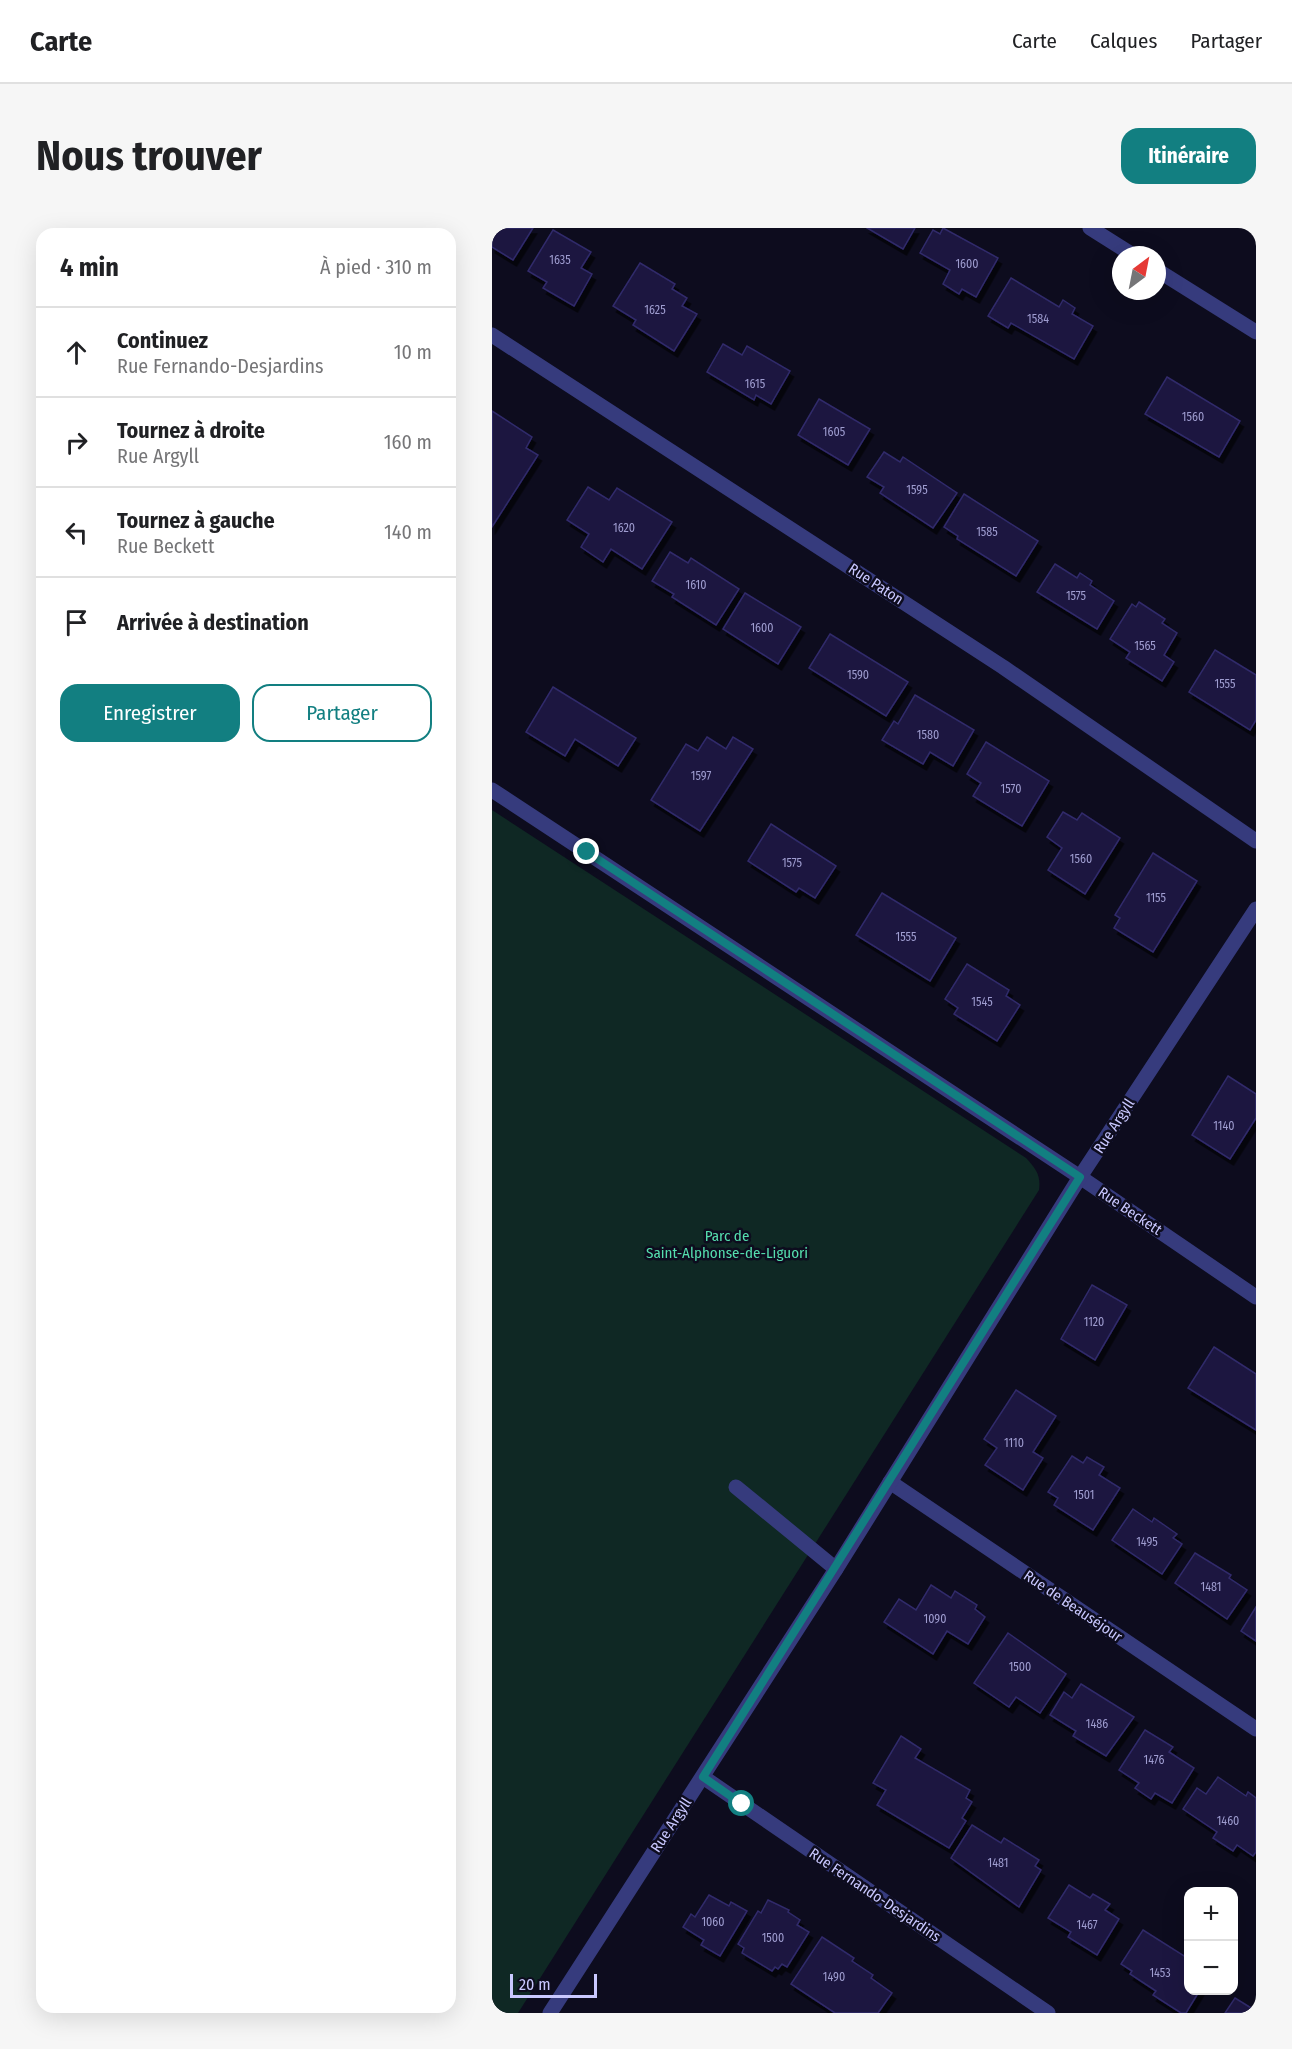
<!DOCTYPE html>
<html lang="fr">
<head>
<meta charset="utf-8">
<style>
  body { margin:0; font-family:"Fira Sans Condensed",sans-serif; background:#f6f6f6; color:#202124 }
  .controls { position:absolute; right:18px; bottom:18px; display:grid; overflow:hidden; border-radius:12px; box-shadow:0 6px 24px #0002 }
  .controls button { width:54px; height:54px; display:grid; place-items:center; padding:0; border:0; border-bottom:2px solid #e0e0e0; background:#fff; color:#202124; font:30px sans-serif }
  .compass { position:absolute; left:620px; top:18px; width:54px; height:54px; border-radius:50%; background:#fff; box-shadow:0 6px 24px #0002; rotate:32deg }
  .scale { position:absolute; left:18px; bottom:15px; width:87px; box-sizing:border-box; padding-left:6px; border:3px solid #c9c8ff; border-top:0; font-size:16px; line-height:21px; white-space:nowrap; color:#c9c8ff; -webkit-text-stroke:4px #0d0c1e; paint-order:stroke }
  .stop { position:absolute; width:18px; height:18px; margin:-14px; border:4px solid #127f81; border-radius:50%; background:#fff }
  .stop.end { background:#127f81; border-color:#fff; box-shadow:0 2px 6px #0008 }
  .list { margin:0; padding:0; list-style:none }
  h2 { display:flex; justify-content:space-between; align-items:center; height:78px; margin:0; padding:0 24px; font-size:26px }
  h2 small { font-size:20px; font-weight:400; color:#757577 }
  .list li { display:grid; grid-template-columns:39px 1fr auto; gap:18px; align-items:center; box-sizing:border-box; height:90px; padding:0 24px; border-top:2px solid #e0e0e0 }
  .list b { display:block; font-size:22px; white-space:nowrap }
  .list p { margin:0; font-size:20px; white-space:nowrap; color:#757577 }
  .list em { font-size:20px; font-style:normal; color:#757577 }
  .actions { display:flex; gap:12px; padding:18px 24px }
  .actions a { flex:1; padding:14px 0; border:2px solid #127f81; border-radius:18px; text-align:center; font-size:21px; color:#127f81 }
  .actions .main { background:#127f81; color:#fff }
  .icon { flex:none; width:33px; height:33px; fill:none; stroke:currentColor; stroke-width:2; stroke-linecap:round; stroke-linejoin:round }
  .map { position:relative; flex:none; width:764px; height:1785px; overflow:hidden; border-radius:18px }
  header { display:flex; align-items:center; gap:36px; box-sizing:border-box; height:84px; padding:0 30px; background:#fff; border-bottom:2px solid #e0e0e0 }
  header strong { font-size:28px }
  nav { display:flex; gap:33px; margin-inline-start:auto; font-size:21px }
  .intro { display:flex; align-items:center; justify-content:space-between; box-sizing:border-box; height:144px; padding:0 36px }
  h1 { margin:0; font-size:42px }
  .button { padding:15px 27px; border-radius:18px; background:#127f81; color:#fff; font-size:21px; font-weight:700 }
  main { display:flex; gap:36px; padding:0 36px }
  aside { flex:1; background:#fff; border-radius:18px; box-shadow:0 6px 24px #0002 }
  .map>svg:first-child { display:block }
  .green { fill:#0f2824 }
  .building { fill:#1c183f; stroke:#302a6b; stroke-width:1.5; filter:url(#shadow) }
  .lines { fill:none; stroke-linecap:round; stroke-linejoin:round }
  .lane { stroke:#363b7d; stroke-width:15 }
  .street { stroke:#363b7d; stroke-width:15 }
  .route { stroke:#127f81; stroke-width:8 }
  .labels { text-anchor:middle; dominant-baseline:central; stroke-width:5; stroke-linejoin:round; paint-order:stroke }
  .number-label { font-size:12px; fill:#9e9ccf }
  .street-label { font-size:15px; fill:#c9c8ff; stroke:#0d0c1e }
  .park-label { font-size:15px; fill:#55deae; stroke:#0d0c1e }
</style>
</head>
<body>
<header>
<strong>Carte</strong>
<nav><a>Carte</a><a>Calques</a><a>Partager</a></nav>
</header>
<div class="intro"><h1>Nous trouver</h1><a class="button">Itinéraire</a></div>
<main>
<aside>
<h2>4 min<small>À pied · 310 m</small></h2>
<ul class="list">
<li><svg class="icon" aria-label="ahead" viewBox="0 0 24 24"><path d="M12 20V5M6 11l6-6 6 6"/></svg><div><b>Continuez</b><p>Rue Fernando-Desjardins</p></div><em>10 m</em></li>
<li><svg class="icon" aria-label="right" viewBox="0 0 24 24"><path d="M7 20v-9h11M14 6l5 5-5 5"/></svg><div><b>Tournez à droite</b><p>Rue Argyll</p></div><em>160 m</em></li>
<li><svg class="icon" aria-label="left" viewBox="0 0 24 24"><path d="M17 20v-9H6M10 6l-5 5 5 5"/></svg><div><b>Tournez à gauche</b><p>Rue Beckett</p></div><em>140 m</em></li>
<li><svg class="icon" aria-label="arrive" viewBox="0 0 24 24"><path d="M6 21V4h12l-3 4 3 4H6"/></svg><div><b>Arrivée à destination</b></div></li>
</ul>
<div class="actions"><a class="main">Enregistrer</a><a>Partager</a></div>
</aside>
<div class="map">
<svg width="764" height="1785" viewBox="0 0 764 1785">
  <defs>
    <filter id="shadow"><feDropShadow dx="3.5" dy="6" stdDeviation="0" flood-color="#0009"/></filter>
  </defs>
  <rect width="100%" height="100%" fill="#0d0c1e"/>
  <path class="green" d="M0,582L534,930C544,941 549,947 547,962L26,1785H0Z"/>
  <g class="building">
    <polygon points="0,0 41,0 21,32 0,19"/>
    <polygon points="375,0 423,0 411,21"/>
    <polygon points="451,0 506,30 484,69 470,61 467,66 451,56 458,42 428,25 441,2 448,6"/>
    <polygon points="61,2 99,24 89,40 100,46 82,78 51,60 55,54 36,43"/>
    <polygon points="148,35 183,56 180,61 195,70 190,78 205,86 182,123 141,97 144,92 121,78"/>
    <polygon points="519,50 567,79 571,72 583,80 580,86 601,98 582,131 519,95 516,100 496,88"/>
    <polygon points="231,116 250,127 255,118 298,143 279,176 264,167 262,172 215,144"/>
    <polygon points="675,149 748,193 727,229 653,186"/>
    <polygon points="327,171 378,201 356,237 306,207"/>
    <polygon points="0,183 40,209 34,220 46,227 0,299"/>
    <polygon points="392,224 408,234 411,229 465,265 441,300 388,265 392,259 375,249"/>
    <polygon points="96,259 117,272 125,260 180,294 150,341 119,321 111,334 89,319 97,306 75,292"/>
    <polygon points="472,266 546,313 524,348 465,311 466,308 452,299"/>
    <polygon points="178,324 196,335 199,330 247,361 224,397 180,369 182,366 160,353"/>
    <polygon points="563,336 585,350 588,345 600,353 598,357 622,373 605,401 545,364"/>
    <polygon points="253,365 309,399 286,436 231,401"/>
    <polygon points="647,374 673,391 670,395 685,405 672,427 682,434 670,453 634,430 638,424 618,411 640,376 644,379"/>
    <polygon points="338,406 416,454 394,488 317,440"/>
    <polygon points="723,422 764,447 764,492 758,502 697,464"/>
    <polygon points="61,459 144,510 126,538 83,511 73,528 34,504"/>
    <polygon points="423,467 482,502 461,538 438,524 431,536 390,512 402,493 406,496"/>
    <polygon points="215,509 234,521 241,509 261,521 208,603 159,572 194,516 206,523"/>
    <polygon points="494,514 557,553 530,598 481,568 489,555 475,546"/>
    <polygon points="571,584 585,592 590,585 628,610 593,666 556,642 570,620 555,609"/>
    <polygon points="279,596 344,638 323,670 307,660 304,664 256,633"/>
    <polygon points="661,625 705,653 661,724 622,700 628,690 623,687"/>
    <polygon points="390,665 464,710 438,753 364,707"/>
    <polygon points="475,736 517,762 514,768 528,777 505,813 462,786 466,780 453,771"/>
    <polygon points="736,848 764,866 764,890 738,931 700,907"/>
    <polygon points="600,1057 635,1077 603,1132 569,1111"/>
    <polygon points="722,1119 764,1146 764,1202 696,1160"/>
    <polygon points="524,1162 564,1188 541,1224 551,1230 531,1262 493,1237 505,1220 492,1211"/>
    <polygon points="580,1228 591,1235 595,1229 612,1239 607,1247 628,1260 601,1302 562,1277 566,1270 556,1264"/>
    <polygon points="641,1281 660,1294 662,1290 685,1306 681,1310 690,1316 670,1346 620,1312"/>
    <polygon points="703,1325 739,1347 737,1350 755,1362 735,1391 683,1355"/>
    <polygon points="439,1357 459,1370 463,1363 485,1377 483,1381 493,1389 476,1416 455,1403 441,1426 392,1394 407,1371 424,1382"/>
    <polygon points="764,1379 764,1413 749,1403"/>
    <polygon points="516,1405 574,1446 548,1485 524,1469 517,1479 482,1455"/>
    <polygon points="589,1456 642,1489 614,1528 581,1508 584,1503 558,1487 572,1464 580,1470"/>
    <polygon points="653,1502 681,1519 677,1524 702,1540 680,1575 663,1565 659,1571 643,1560 647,1555 627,1542"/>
    <polygon points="409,1508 429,1521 423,1530 478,1562 474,1570 480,1574 470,1590 474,1593 457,1620 385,1577 394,1562 381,1555"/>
    <polygon points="726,1549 754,1568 756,1564 764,1570 764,1624 761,1628 745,1617 741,1623 721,1610 725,1604 691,1581 705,1560 714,1566"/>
    <polygon points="480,1597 509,1615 512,1610 547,1632 543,1638 549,1642 527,1679 459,1630"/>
    <polygon points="577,1657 598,1670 601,1666 618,1676 613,1682 627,1691 605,1727 576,1709 579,1704 556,1690"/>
    <polygon points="217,1667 237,1678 239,1674 255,1683 228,1728 209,1717 212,1712 191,1699 199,1686 203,1689"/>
    <polygon points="276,1672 297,1682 296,1684 308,1692 305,1697 317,1704 295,1739 290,1736 286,1741 283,1739 280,1743 250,1725 252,1720 246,1716 266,1683 269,1685"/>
    <polygon points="651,1702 692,1728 694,1724 696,1725 696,1762 708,1762 694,1785 689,1785 661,1767 664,1763 638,1746 640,1743 629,1736"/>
    <polygon points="330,1709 362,1730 360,1733 381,1747 379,1750 400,1765 386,1785 343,1785 299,1756"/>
    <polygon points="743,1770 764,1783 764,1785 733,1785"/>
  </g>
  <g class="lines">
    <polyline class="lane" points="244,1259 344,1341"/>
    <g class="street">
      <polyline points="598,0 641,27"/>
      <polyline points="665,42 764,104"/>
      <polyline points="0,107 511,439 764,613"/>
      <polyline points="0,562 588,949 764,1069"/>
      <polyline points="398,1254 764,1501"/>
      <polyline points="211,1549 556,1785"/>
      <polyline points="58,1785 344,1341 588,949 764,681"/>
    </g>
  </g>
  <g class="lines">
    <polyline class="route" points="95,624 588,949 211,1549 250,1576"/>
  </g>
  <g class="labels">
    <g class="number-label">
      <text x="68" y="32">1635</text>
      <text x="475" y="36">1600</text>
      <text x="163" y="82">1625</text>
      <text x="546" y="91">1584</text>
      <text x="263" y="156">1615</text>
      <text x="701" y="189">1560</text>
      <text x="342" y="204">1605</text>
      <text x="425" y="262">1595</text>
      <text x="132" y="300">1620</text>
      <text x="495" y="304">1585</text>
      <text x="204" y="357">1610</text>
      <text x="584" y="368">1575</text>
      <text x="270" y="400">1600</text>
      <text x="653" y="418">1565</text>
      <text x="366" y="447">1590</text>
      <text x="733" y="456">1555</text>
      <text x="436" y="507">1580</text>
      <text x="209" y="548">1597</text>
      <text x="519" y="561">1570</text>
      <text x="589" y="631">1560</text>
      <text x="300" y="635">1575</text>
      <text x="664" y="670">1155</text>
      <text x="414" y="709">1555</text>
      <text x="490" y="774">1545</text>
      <text x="732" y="898">1140</text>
      <text x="602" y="1094">1120</text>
      <text x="522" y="1215">1110</text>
      <text x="592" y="1267">1501</text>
      <text x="655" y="1314">1495</text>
      <text x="719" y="1359">1481</text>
      <text x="443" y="1391">1090</text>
      <text x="528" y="1439">1500</text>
      <text x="605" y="1496">1486</text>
      <text x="662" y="1532">1476</text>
      <text x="736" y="1593">1460</text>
      <text x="506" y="1635">1481</text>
      <text x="221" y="1694">1060</text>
      <text x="595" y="1697">1467</text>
      <text x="281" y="1710">1500</text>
      <text x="668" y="1745">1453</text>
      <text x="342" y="1749">1490</text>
    </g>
    <g class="street-label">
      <text transform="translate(384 356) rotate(33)">Rue Paton</text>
      <text transform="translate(622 898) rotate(-57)">Rue Argyll</text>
      <text transform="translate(638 983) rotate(34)">Rue Beckett</text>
      <text transform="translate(581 1378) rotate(34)">Rue de Beauséjour</text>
      <text transform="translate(179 1597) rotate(-57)">Rue Argyll</text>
      <text transform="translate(383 1667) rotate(34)">Rue Fernando-Desjardins</text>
    </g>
    <g class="park-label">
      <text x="235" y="1008">Parc de<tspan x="235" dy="17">Saint-Alphonse-de-Liguori</tspan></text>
    </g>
  </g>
</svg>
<div class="controls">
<button>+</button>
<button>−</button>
</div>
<svg class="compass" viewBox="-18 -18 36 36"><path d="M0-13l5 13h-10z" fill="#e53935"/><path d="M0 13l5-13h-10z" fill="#757577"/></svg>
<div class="scale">20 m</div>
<div class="stop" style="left:250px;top:1576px"></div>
<div class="stop end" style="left:95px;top:624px"></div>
</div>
</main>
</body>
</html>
